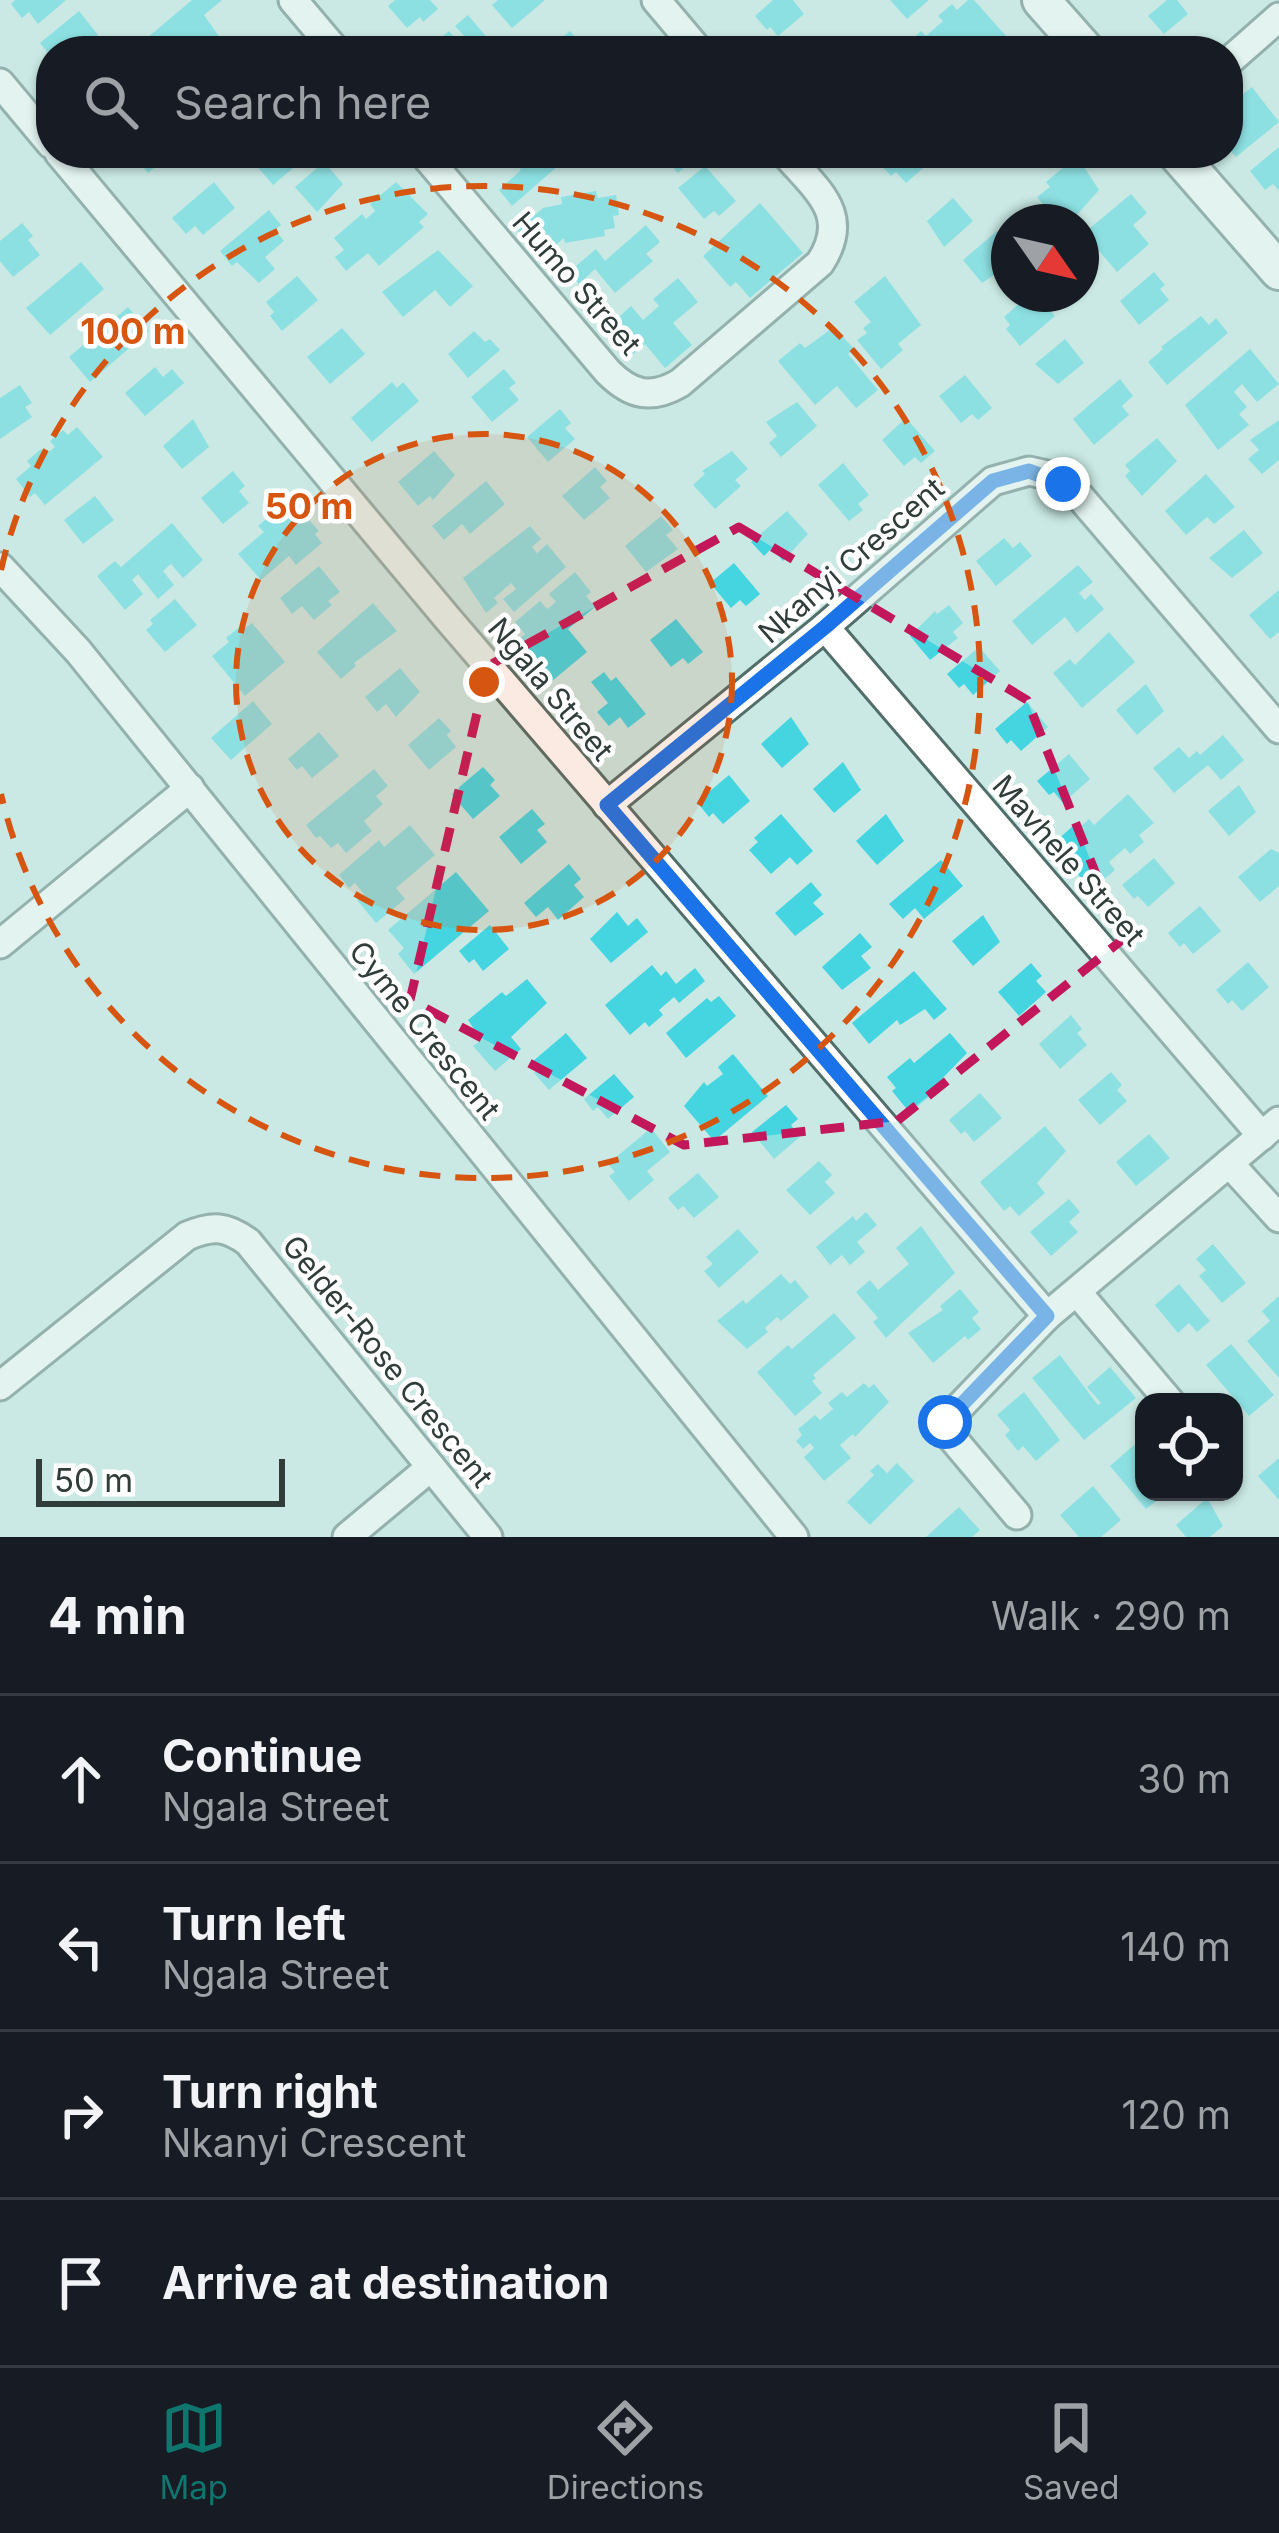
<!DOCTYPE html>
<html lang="en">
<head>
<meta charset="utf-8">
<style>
  body { margin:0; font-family:Inter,sans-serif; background:#242831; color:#f1f3f6 }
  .controls { position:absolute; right:36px; bottom:36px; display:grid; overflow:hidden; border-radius:24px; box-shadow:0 3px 9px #0004 }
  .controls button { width:108px; height:108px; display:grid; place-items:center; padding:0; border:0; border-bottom:3px solid #363941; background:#171b24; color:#f1f3f6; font:60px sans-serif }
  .compass { position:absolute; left:991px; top:204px; width:108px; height:108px; border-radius:50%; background:#171b24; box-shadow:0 3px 9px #0004; rotate:124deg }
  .scale { position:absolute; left:36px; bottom:30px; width:249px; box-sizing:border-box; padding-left:12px; border:6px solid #313d3b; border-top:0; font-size:33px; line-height:42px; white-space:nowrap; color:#313d3b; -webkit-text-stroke:9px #fff; paint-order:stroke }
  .stop { position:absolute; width:36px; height:36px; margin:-27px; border:9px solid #1a73e8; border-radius:50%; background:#fff }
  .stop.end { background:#1a73e8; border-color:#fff; box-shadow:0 3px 12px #0008 }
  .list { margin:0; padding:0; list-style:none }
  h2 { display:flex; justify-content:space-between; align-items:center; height:156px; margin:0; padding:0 48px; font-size:51px }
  h2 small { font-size:39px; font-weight:400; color:#9ea1a6 }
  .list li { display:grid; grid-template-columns:78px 1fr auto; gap:36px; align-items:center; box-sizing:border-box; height:168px; padding:0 48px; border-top:3px solid #363941 }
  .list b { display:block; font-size:45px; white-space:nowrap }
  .list p { margin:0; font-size:39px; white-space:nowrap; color:#9ea1a6 }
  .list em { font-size:39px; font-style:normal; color:#9ea1a6 }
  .icon { flex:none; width:66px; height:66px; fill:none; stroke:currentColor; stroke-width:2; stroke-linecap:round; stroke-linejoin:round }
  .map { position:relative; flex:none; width:1279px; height:1537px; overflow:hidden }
  .search { position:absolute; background:#171b24; box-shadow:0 3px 9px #0004; left:36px; right:36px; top:36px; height:132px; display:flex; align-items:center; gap:30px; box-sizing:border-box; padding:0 42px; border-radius:48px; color:#9ea1a6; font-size:45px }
  .sheet { height:828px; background:#171b24 }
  nav { display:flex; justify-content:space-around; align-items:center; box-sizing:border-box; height:168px; border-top:3px solid #363941; background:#171b24; font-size:33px; color:#9ea1a6 }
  nav a { display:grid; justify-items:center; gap:6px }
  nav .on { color:#0f766e }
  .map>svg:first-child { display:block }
  .building { fill:#44d5e1 }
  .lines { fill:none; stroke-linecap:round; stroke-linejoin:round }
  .street-casing { stroke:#526e6a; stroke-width:33 }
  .secondary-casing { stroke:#526e6a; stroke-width:42 }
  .street { stroke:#fff; stroke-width:27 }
  .secondary { stroke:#fff; stroke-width:36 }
  .route { stroke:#1a73e8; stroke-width:15 }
  .marked { fill:none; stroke:#c2185b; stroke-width:9; stroke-dasharray:24 15; stroke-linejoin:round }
  .ring { fill:none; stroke:#d65611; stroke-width:6; stroke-dasharray:21 15 }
  .labels { text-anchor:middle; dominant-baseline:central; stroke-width:9; stroke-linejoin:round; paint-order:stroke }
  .street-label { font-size:30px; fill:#313d3b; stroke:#fff }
  .centre { fill:#d65611; stroke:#fff; stroke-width:6 }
  .ring-label { font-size:36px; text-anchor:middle; font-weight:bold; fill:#d65611; stroke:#fff; stroke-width:9; stroke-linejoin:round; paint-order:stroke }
</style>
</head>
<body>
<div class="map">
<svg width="1279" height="1537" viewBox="0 0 1279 1537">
  <rect width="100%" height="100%" fill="#cae9e4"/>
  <g class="building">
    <polygon points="15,0 66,0 38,24 29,12 22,18 11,4"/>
    <polygon points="192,0 222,0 204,15 223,42 212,51 203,51 196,42 185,51 173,51 168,45 158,51 147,38"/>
    <polygon points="395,0 430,0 438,9 423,22 420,17 407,28 388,6"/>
    <polygon points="498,0 545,0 512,28 492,5"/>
    <polygon points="773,0 793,0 804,14 778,36 770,27 767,30 755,16"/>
    <polygon points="890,0 929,0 907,19"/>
    <polygon points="968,0 974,0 1006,36 989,51 914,51 907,44 921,31 926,36 943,21 938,16 952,4 957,10"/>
    <polygon points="1167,0 1177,0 1188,14 1164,34 1148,16"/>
    <polygon points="79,11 98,35 83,51 62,48 51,51 51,57 40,43"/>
    <polygon points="468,15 489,40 476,51 426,51 449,31 461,45 467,39 455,26"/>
    <polygon points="570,31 587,51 546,51"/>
    <polygon points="1252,87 1279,122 1236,157 1228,148 1228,88 1237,99"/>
    <polygon points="1279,147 1279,191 1273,184 1265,190 1250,171"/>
    <polygon points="132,153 171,153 148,173"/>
    <polygon points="254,153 311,153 273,185 249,157"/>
    <polygon points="524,153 573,153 512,206 499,190 521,170 514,161"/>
    <polygon points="661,153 701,153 678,173"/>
    <polygon points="894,153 950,153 933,168 929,163 906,183 896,172 891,176 881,165"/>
    <polygon points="1077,156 1099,190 1075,217 1072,213 1057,222 1037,197 1050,187 1046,182"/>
    <polygon points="324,162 343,184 317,212 295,187"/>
    <polygon points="705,166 736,201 719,216 714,211 704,219 678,188"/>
    <polygon points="214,182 235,208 203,235 195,226 186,234 172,218"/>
    <polygon points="396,182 428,214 419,222 424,227 379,266 368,253 346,271 335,257 344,250 334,238 362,214 366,219 375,211 370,204"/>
    <polygon points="596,191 598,198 616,195 619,215 613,216 615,228 604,230 605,236 565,243 564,238 541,258 517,230 543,208 562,204 561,197"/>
    <polygon points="1131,194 1147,213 1133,225 1149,244 1117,272 1084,233"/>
    <polygon points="953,198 973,221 944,247 927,221"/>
    <polygon points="760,203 803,253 750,298 736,282 730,287 703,256"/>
    <polygon points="269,210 281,225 275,230 284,241 265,257 275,269 259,283 237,262 232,266 220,251"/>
    <polygon points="22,223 33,236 28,240 40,255 13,277 0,261 0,241"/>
    <polygon points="646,225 660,242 646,254 653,261 615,293 595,269 579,284 569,272 596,249 605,261"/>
    <polygon points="997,231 1009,246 1009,265 982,283 963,260"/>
    <polygon points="438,250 473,286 450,307 435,290 403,317 382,292"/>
    <polygon points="81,262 104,289 50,335 26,308"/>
    <polygon points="1154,272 1165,285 1160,289 1169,300 1139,325 1120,301"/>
    <polygon points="297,276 318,300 282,331 270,316 274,312 266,302"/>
    <polygon points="885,276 921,325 898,344 903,350 881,369 857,340 867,333 863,328 871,322 854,302"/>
    <polygon points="678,278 698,302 673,323 692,345 665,368 645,344 632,355 608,327 631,306 643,320 659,306 653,299"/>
    <polygon points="1022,294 1043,294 1048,300 1044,303 1055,316 1020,346 1006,329 1010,325 1004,317 1022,301 1018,297"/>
    <polygon points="128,307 149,331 90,382 69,357"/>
    <polygon points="1201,316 1209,325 1216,318 1228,333 1167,385 1148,362 1163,349 1161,347"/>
    <polygon points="834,327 854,349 848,354 878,390 856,408 837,386 815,405 778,361 800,343 805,348"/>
    <polygon points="342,328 365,354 330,384 307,357"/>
    <polygon points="474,331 485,342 490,339 500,350 468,378 448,354"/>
    <polygon points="1065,339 1084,363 1058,384 1035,364"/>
    <polygon points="1250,349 1279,384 1257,402 1242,384 1234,392 1247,407 1239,414 1249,425 1218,450 1185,405"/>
    <polygon points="155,367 163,377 172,369 184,383 145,416 125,393"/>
    <polygon points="504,369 516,383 509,388 519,400 492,422 471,397"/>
    <polygon points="965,375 992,408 978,420 972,414 961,423 939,396"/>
    <polygon points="1120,379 1133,396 1122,406 1129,415 1094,445 1073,419"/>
    <polygon points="392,382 397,388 403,382 419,401 372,442 351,418"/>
    <polygon points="20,385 32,403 25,407 32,417 0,439 0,398"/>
    <polygon points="797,402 817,426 781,457 769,443 777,436 766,422"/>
    <polygon points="560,409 571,423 565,428 575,439 548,462 527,437"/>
    <polygon points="906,418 935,451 921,463 915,457 904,466 882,440"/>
    <polygon points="193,419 209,447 182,469 163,446"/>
    <polygon points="1279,420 1279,460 1262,474 1248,459 1259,450 1250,440"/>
    <polygon points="77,427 103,457 45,505 35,493 30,497 16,479 31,466 27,461 41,449 46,454 55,447 50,441 63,430 68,435"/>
    <polygon points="1157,438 1177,461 1142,496 1125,476 1130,471 1125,465"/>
    <polygon points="434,451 455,475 433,500 430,496 418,506 398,482"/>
    <polygon points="732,451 748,469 735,480 741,486 715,509 693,485 705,474 702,471"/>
    <polygon points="843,463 869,495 858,504 863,510 849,521 818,485"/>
    <polygon points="595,467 607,481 600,487 610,498 584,520 562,496"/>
    <polygon points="233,471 245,486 239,491 249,503 223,524 201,498"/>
    <polygon points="1206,474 1235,507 1214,524 1207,517 1186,535 1165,511"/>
    <polygon points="486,481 505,504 470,534 462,524 444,540 432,526"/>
    <polygon points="95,496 114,520 83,544 64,520"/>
    <polygon points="296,505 319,531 315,534 322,543 296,565 289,556 261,580 238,554 264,532 258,526 272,514 278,521"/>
    <polygon points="787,511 808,534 783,561 772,548 764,556 751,542"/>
    <polygon points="661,516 673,530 666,535 678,549 646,572 625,546"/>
    <polygon points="172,523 203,560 183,578 171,564 163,571 174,585 158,599 138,574 132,580 143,594 125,610 97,576 115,561 121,567"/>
    <polygon points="530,526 541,539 532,547 537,553 547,544 566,567 514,612 503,599 516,589 511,583 494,598 498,603 486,613 463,578"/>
    <polygon points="1244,530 1263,553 1232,578 1209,558"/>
    <polygon points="1004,538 1013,548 1020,542 1032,556 996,586 976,561"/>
    <polygon points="734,563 760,594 746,606 740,600 731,608 710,583"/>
    <polygon points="1078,565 1093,582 1079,593 1085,600 1091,594 1104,609 1077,633 1065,617 1032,645 1012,621"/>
    <polygon points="319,566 340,592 328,601 332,605 314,620 302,606 292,614 280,598"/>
    <polygon points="575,572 591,592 586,596 595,607 568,629 587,652 546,686 513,644 525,634 515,622 540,601 547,609 556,602 549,594"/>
    <polygon points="1279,590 1279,632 1270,639 1249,615"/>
    <polygon points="175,599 197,625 165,652 146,630 153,624 150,620"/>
    <polygon points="373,603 397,631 354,663 356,666 341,679 317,652"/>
    <polygon points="949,605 963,623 953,632 958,638 930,660 910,636 935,611 937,614"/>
    <polygon points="676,619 703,652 688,664 683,658 671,667 650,640"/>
    <polygon points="252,623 285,662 245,696 212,656 229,642 226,638 242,625 245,628"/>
    <polygon points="1109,632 1135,662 1082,708 1053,673 1070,659 1075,665"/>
    <polygon points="979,647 1000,671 973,695 964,684 959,688 947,674"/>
    <polygon points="400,668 420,692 396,717 386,704 377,712 365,697"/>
    <polygon points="604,672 611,681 616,677 646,714 628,728 620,717 609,726 597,712 608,703 591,682"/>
    <polygon points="1146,684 1164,711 1137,735 1116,710"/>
    <polygon points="253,701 272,724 231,760 211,738"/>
    <polygon points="1027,702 1048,727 1021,751 1011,740 1007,744 995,729"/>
    <polygon points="791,717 809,744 782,768 761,744"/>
    <polygon points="439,718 451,731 447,735 456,747 429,770 408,745"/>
    <polygon points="319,732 339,756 312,778 302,766 297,770 288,759"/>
    <polygon points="1223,735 1244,760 1221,780 1208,765 1174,793 1153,768 1179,747 1189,758 1197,751 1200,755"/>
    <polygon points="1069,754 1090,779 1063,803 1054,792 1049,795 1037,781"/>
    <polygon points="843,762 861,790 834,813 813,789"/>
    <polygon points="483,767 495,780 490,785 500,796 473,819 451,794"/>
    <polygon points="374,769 388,786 376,796 383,804 364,821 372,831 346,853 338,843 331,848 320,836 316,838 306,825"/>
    <polygon points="729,775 750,801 723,824 713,813 709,817 697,802"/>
    <polygon points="1239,785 1256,812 1229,836 1208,811"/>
    <polygon points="1128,794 1154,823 1139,835 1144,842 1130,854 1125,848 1109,862 1115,870 1090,891 1055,842 1074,825 1078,829 1089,819 1094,825"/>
    <polygon points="532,809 545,824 537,830 547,842 521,864 499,837"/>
    <polygon points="781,814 813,851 797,865 790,857 771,874 749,850 758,842 754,838"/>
    <polygon points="886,814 904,841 877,865 856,841"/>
    <polygon points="410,825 435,855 396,888 405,899 376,923 357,900 364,894 355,883 349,888 339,875 379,840 384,847"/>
    <polygon points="1271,849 1279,853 1279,886 1260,902 1238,877"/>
    <polygon points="1154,858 1175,883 1148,907 1138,896 1134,899 1122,885"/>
    <polygon points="941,860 963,886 924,919 915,908 903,919 889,904"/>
    <polygon points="569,864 581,879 574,885 584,897 558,920 548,907 536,917 524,903"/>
    <polygon points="456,872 489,911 414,974 398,954 404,948 388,930"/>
    <polygon points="811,882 822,895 813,903 824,914 795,936 775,913"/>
    <polygon points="1200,906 1221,931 1193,954 1184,943 1180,947 1168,933"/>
    <polygon points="617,912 628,926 637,918 648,932 611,963 590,939"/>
    <polygon points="983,915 1000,942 973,966 952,941"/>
    <polygon points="490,925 509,949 483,971 474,959 469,963 459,951"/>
    <polygon points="860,933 872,947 861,956 871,968 842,990 822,967"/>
    <polygon points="1248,962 1269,987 1242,1011 1232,1000 1228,1004 1216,990"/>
    <polygon points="1031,963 1042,976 1036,981 1046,992 1019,1016 998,992"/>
    <polygon points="652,965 661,976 666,971 676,984 695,968 705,981 679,1003 674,997 659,1010 663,1015 649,1027 645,1022 630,1035 605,1005"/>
    <polygon points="914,971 947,1009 934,1020 925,1009 900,1025 897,1020 869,1044 852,1023"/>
    <polygon points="527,979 547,1003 511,1037 521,1049 495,1071 473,1046 481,1040 468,1020 502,992 506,996"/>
    <polygon points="719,996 736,1016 686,1058 666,1033 707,998 711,1002"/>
    <polygon points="1071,1015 1082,1029 1077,1033 1087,1045 1060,1069 1039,1044"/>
    <polygon points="566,1033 587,1058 549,1090 534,1073 538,1069 532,1062"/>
    <polygon points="950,1033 967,1053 934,1087 937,1090 910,1113 892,1091 896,1088 887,1077 910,1058 914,1063"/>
    <polygon points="733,1054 768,1096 714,1141 684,1106 704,1082 707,1086 723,1074 718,1067"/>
    <polygon points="1111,1072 1122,1085 1117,1090 1127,1101 1100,1125 1078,1100"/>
    <polygon points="614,1074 634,1097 608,1119 598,1107 593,1111 584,1099"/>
    <polygon points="980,1093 1002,1118 974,1142 965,1131 961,1134 949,1120"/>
    <polygon points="786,1105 798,1119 791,1125 800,1137 774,1159 752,1132"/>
    <polygon points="1045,1126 1066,1151 1037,1183 1045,1193 1019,1216 1010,1206 1004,1211 980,1182"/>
    <polygon points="651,1128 670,1152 647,1171 654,1180 629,1201 609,1176 615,1172 608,1164"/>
    <polygon points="1149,1134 1170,1158 1136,1186 1116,1162"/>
    <polygon points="819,1161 832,1175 825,1182 835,1193 810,1215 786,1190"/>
    <polygon points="698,1173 719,1197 694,1218 683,1206 678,1210 668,1198"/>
    <polygon points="1069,1199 1080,1212 1069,1222 1078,1232 1051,1256 1030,1232"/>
    <polygon points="866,1212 877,1225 857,1242 865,1252 850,1265 842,1255 830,1265 816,1247 853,1216 856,1221"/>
    <polygon points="921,1226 955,1273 886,1338 873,1322 878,1318 856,1292 870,1280 878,1290 909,1264 896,1248"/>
    <polygon points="738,1229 759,1252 719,1288 704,1271 713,1264 706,1257"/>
    <polygon points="1213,1244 1246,1283 1222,1303 1199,1276 1206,1270 1196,1259"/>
    <polygon points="781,1274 790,1284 795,1280 809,1297 781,1321 777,1317 765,1328 768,1332 747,1349 717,1321 743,1300 746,1304"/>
    <polygon points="1179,1284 1210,1321 1197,1332 1189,1323 1178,1333 1155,1305"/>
    <polygon points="960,1289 979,1312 972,1318 981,1329 968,1340 965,1336 933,1363 908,1333 943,1310 940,1306"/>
    <polygon points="1279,1296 1279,1378 1247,1341 1270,1321 1262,1311"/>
    <polygon points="834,1313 856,1338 813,1375 816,1378 812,1381 822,1393 795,1416 757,1372 788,1345 792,1349"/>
    <polygon points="1231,1344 1274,1395 1249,1416 1206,1365"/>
    <polygon points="1060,1355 1098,1405 1101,1403 1087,1387 1110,1367 1136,1398 1084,1440 1032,1378"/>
    <polygon points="864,1383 869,1388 874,1384 889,1402 855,1437 853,1434 840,1445 851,1458 824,1481 804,1457 814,1448 810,1443 803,1449 796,1441 802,1435 798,1429 815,1415 820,1420 833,1409 828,1403 842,1392 847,1397"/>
    <polygon points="1024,1392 1060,1440 1036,1461 1023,1446 1018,1451 1005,1435 1010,1430 997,1415"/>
    <polygon points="1134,1445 1144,1457 1144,1492 1155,1492 1160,1498 1146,1509 1110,1466"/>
    <polygon points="1279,1458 1279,1500 1258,1476"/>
    <polygon points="897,1463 914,1481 870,1525 847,1502 874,1475 870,1471 878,1464 887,1473"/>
    <polygon points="1093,1486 1121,1520 1101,1537 1079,1537 1060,1515"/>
    <polygon points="1207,1498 1223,1526 1210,1537 1186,1537 1176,1525"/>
    <polygon points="959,1507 980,1530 972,1537 926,1537"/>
  </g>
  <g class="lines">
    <defs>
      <g id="street">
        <polyline points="293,0 336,51"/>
        <polyline points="656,0 699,51"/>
        <polyline points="1228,62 1279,17"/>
        <polyline points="0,83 51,144"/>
        <polyline points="59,153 448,619 1047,1316"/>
        <path d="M423,153L608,372C631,395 651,400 680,383L820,263C852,214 817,191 785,153"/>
        <polyline points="0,567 78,651 794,1537"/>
        <polyline points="825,627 1262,1136"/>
        <polyline points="607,805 825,627 993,481 1029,471 1047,475 1081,498 1279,729"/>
        <polyline points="0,944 190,788"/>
        <polyline points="1229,1163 1279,1218"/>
        <polyline points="1077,1292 1170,1402"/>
        <path d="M0,1386L187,1236C213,1225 226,1226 248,1242L488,1537"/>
        <polyline points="1017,1515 953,1439 945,1422 1047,1316 1279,1121"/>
        <polyline points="347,1537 431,1467"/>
      </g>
      <g id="secondary">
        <polyline points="1041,0 1086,51"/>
        <polyline points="1176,153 1279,271"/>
      </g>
    </defs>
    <use href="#street" class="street-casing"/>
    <use href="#secondary" class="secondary-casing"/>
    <use href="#street" class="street"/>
    <use href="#secondary" class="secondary"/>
  </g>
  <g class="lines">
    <polyline class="route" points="945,1422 1047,1316 607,805 825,627 993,481 1029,471 1063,484"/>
  </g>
  <path d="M0 0H1279V1537H0ZM739,527L1027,700L1122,940L897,1121L684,1145L410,1000L488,666Z" fill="#cae9e4" fill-opacity=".55" fill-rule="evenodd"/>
  <path class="marked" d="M739,527L1027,700L1122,940L897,1121L684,1145L410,1000L488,666Z"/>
  <circle cx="484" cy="682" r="248" fill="#d65611" fill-opacity=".12"/>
  <g class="ring">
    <circle cx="484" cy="682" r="248"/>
    <path d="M1 570A496 496 0 1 1 1 794"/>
  </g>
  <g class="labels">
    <g class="street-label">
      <text transform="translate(577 283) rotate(49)">Humo Street</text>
      <text transform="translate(851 560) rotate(-41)">Nkanyi Crescent</text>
      <text transform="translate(551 689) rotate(50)">Ngala Street</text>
      <text transform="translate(1069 860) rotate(49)">Mavhele Street</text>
      <text transform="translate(425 1030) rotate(51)">Cyme Crescent</text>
      <text transform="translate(388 1361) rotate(51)">Gelder-Rose Crescent</text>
    </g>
  </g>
  <circle cx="484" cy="682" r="18" class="centre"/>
  <g class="ring-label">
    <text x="133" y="344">100 m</text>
    <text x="309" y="519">50 m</text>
  </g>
</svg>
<div class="controls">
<button><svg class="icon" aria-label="locate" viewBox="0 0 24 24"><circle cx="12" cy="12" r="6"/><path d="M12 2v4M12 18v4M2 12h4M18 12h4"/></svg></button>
</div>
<svg class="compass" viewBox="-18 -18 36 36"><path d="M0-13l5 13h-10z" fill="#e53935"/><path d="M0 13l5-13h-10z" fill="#9ea1a6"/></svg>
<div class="scale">50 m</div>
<div class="stop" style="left:945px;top:1422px"></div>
<div class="stop end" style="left:1063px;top:484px"></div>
<div class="search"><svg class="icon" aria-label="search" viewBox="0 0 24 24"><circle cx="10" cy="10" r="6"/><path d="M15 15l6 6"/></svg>Search here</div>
</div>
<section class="sheet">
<h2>4 min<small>Walk · 290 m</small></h2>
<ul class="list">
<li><svg class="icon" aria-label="ahead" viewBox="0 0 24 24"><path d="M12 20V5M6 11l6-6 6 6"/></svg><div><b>Continue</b><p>Ngala Street</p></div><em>30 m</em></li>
<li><svg class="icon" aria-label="left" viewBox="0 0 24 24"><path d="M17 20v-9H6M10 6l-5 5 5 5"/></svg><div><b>Turn left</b><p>Ngala Street</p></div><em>140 m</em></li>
<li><svg class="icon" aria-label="right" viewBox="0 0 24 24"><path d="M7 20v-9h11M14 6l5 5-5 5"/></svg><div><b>Turn right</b><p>Nkanyi Crescent</p></div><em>120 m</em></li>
<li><svg class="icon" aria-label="arrive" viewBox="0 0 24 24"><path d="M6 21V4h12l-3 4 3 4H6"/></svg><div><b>Arrive at destination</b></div></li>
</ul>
</section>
<nav>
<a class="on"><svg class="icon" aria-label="map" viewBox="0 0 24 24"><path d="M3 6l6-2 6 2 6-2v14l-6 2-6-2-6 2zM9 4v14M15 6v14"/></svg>Map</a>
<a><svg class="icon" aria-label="directions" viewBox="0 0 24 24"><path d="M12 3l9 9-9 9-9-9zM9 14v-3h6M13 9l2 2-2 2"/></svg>Directions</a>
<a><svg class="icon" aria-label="saved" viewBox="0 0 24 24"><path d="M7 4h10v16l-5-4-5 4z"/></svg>Saved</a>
</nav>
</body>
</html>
